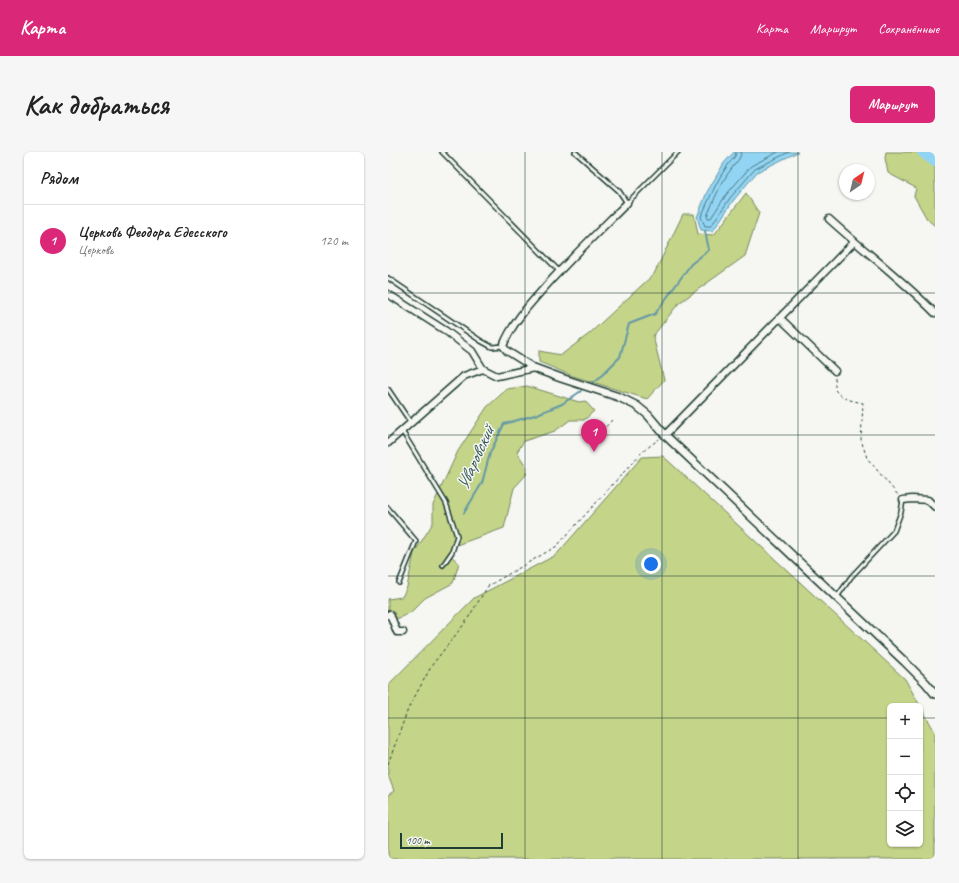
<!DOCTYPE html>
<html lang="ru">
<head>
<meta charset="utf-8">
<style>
  body { margin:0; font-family:Caveat,sans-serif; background:#f6f6f6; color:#222 }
  .controls { position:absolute; right:12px; bottom:12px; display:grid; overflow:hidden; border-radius:6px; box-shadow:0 1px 3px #0004 }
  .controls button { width:36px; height:36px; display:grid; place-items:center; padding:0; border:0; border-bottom:1px solid #e0e0e0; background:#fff; color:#222; font:20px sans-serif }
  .compass { position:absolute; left:451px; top:12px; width:36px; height:36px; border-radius:50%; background:#fff; box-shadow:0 1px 3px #0004; rotate:35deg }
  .scale { position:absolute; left:12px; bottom:10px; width:103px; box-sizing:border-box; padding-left:4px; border:2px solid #1f3d34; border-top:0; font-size:11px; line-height:14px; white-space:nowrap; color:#1f3d34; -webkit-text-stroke:3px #f6f6f2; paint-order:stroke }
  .you { position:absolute; left:263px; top:412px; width:14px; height:14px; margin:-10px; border:3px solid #fff; border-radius:50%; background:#1a73e8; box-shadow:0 0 0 6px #1a73e833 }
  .badge { display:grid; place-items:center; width:26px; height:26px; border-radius:50%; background:#db2777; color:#fff; font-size:13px; font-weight:700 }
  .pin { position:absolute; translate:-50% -33px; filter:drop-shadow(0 1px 2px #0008) }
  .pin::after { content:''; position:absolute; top:21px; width:14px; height:12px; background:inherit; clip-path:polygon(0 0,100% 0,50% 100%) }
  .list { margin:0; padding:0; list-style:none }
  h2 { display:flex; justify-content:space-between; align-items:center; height:52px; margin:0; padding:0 16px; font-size:17px }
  h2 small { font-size:13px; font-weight:400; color:#767676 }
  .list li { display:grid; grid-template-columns:26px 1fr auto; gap:12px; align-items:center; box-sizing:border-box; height:72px; padding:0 16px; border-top:1px solid #e0e0e0 }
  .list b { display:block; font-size:15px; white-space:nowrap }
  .list p { margin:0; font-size:13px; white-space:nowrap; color:#767676 }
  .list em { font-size:13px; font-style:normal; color:#767676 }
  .icon { flex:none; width:22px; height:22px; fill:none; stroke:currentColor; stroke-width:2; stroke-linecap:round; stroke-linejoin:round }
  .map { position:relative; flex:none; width:547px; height:707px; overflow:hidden; border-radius:6px }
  header { display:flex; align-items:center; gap:24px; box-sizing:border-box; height:56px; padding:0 20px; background:#db2777; color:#fff }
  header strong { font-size:19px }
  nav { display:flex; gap:22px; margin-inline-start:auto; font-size:14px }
  .intro { display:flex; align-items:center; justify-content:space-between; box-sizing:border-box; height:96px; padding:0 24px }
  h1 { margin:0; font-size:28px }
  .button { padding:10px 18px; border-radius:6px; background:#db2777; color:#fff; font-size:14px; font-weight:700 }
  main { display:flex; gap:24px; padding:0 24px }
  aside { flex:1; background:#fff; border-radius:6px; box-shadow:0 1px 3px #0004 }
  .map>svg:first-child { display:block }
  .green { fill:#c4d489; stroke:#72885e; fill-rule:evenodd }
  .water { fill:#92d4f3; stroke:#6498a7 }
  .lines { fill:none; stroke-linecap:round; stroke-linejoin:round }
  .shore { stroke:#4d7980; stroke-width:1 }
  .stream { stroke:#6498a7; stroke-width:2 }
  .river { stroke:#92d4f3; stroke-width:12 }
  .service-casing { stroke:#1f3d34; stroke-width:6 }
  .minor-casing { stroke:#1f3d34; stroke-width:9 }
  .tertiary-casing { stroke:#1f3d34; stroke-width:10 }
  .path { stroke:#1f3d34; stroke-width:1; stroke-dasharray:3 3; stroke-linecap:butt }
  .service { stroke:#f6f6f2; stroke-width:3 }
  .minor { stroke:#f6f6f2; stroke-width:6 }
  .tertiary { stroke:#f6f6f2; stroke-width:7 }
  .grid { fill:none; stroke:#1f3d34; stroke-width:1; stroke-opacity:0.55 }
  .labels { text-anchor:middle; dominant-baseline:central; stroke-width:3; stroke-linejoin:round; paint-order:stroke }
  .water-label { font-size:18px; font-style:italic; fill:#365b5a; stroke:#f6f6f2 }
</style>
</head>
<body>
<header>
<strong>Карта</strong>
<nav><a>Карта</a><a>Маршрут</a><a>Сохранённые</a></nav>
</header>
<div class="intro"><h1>Как добраться</h1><a class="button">Маршрут</a></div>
<main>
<aside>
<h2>Рядом<small></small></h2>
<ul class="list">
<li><span class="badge">1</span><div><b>Церковь Феодора Едесского</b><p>Церковь</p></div><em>120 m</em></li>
</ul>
</aside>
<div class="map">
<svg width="547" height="707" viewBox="0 0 547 707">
  <rect width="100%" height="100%" fill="#f6f6f2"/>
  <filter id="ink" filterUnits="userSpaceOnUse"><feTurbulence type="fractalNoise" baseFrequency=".025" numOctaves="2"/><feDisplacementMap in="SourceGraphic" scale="8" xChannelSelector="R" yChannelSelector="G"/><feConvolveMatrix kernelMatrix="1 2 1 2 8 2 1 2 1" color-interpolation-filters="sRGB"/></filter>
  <g filter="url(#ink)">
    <g class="green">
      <polygon points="498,0 547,0 547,74 539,67 526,44 528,36 500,21 497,6"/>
      <polygon points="358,41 371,61 357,104 291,151 265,184 276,228 259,247 185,224 151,210 151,199 173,203 201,182 266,122 295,62 306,62 310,82 326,83"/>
      <polygon points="139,234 191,250 197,249 206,259 196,268 182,268 167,279 136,289 129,300 139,316 138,323 126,336 116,376 63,395 61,402 71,411 65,431 37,446 23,460 11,466 0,468 0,447 14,445 19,435 26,401 45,371 45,353 70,299 99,255 119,237"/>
      <path d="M275,304L517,527L547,580V707H0V643L6,639L0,623V533L86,446L168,403L254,305ZM502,554H532V692H502Z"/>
    </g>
    <polygon class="water" points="346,0 410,0 369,20 345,49 325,79 313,78 309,65 319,40 336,11"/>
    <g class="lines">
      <g class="shore">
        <path d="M348,0C348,6 343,8 340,13C328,29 321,48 313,65L317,74H323L342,46L367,17L401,0"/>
        <path d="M353,0C353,7 348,10 344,16C333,30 326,48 319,64L320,66H323L338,43L363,14L390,0"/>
      </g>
      <g class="stream">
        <polyline points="204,231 211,226 232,205 241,172 267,162 303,112 321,98 317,79"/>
        <polyline points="76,361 94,331 102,301 116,272 147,263 174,252 193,239"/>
      </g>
      <polyline class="river" points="535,0 547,9"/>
      <defs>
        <g id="service">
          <polyline points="54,0 171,119"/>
          <polyline points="187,0 231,39 239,51 290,0"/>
          <polyline points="0,126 93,189 104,195 115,194"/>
          <polyline points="0,237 23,271"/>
          <polyline points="14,279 58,351 69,384 64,400 55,413"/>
          <polyline points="0,356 28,389 11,431"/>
          <polyline points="449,445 463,425 506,379 513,360 515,348"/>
        </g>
        <g id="minor">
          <path d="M441,67C476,99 514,127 547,161"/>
          <polyline points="0,142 58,179 84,199 95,217 109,224 146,216"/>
          <polyline points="392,166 447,219"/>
          <path d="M146,216L119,199L115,194C124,171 141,153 157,135C183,106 211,79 239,51"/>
          <polyline points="277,283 466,90"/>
          <polyline points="0,291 76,224 95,217"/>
          <polyline points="515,348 524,347 540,348 547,355"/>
          <polyline points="0,463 2,462 9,480 15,480"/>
        </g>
        <polyline id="tertiary" points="146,216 173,226 231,245 249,254 260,263 277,283 517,510 538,531 547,542"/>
      </defs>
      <use href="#service" class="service-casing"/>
      <use href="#minor" class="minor-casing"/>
      <use href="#tertiary" class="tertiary-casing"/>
      <g class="path">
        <path d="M447,226V238C456,248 462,248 475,251L473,288L479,306L510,343"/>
        <polyline points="206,288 224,268"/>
        <polyline points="0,612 20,557 44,513 77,471 100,434 169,394 254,300 271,287"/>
      </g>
      <use href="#service" class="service"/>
      <use href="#minor" class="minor"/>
      <use href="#tertiary" class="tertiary"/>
    </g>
  </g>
  <path class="grid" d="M137,0V707M274,0V707M410,0V707M0,141H547M0,283H547M0,424H547M0,566H502M532,566H547"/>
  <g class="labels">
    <g class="water-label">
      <text transform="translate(87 306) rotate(-66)">Уваровский</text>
    </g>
  </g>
</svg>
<div class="controls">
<button>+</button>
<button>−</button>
<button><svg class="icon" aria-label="locate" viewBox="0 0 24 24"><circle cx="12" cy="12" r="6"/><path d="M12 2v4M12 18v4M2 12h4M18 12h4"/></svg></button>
<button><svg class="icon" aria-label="layers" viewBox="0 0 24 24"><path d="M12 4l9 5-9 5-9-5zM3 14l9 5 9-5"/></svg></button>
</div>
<svg class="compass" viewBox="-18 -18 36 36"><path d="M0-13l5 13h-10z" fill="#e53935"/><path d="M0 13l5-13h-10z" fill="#767676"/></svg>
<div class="scale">100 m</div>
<div class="you"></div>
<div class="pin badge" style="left:206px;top:300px">1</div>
</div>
</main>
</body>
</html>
